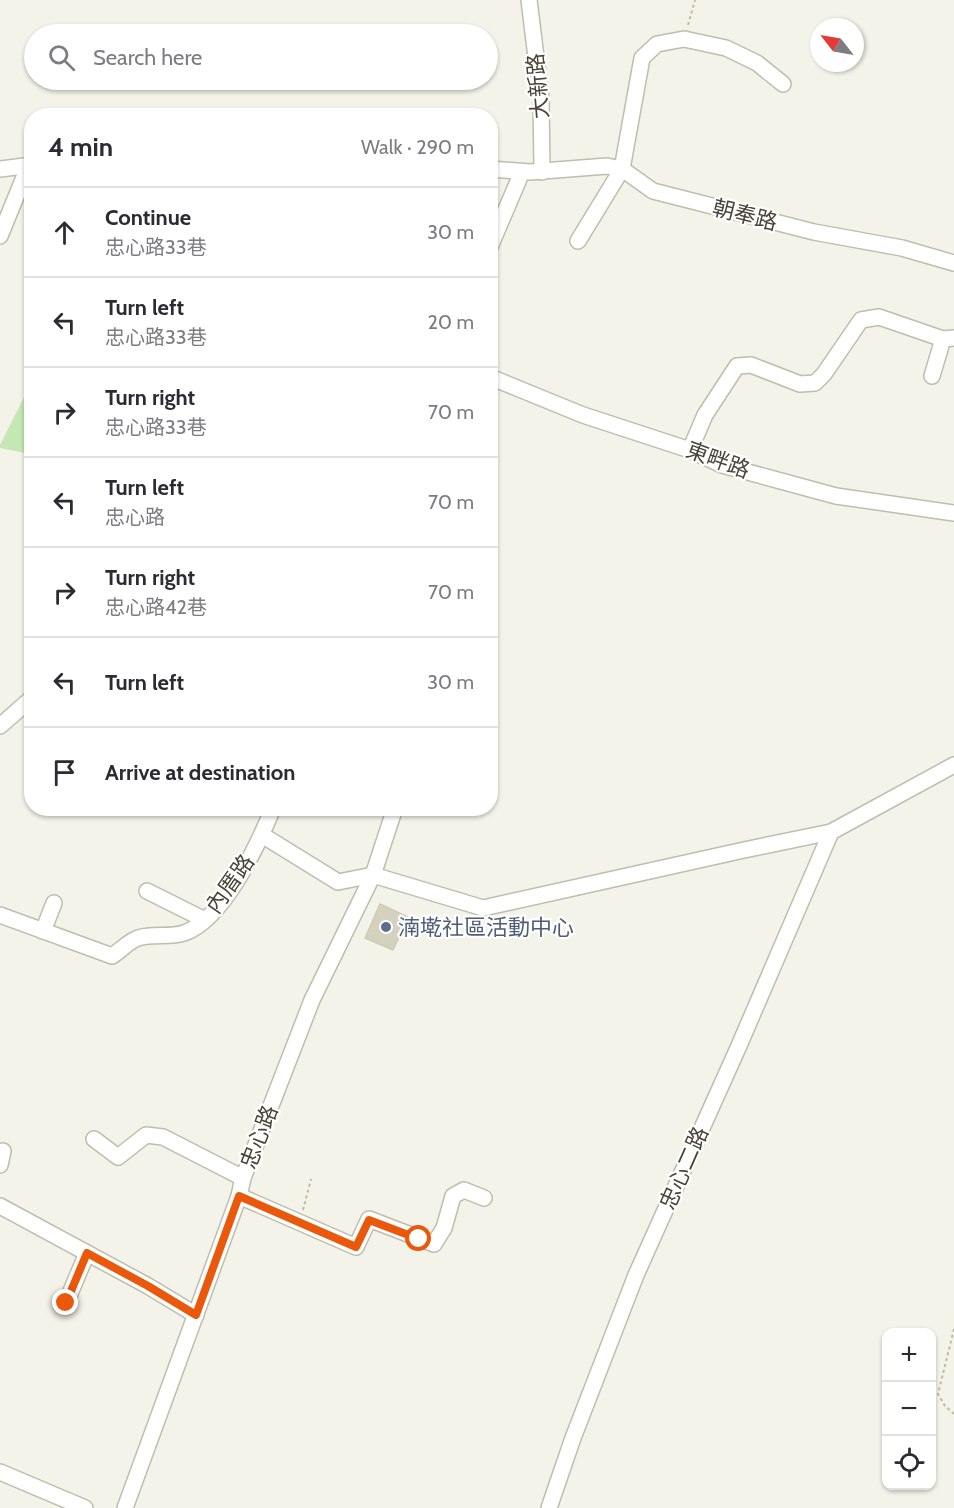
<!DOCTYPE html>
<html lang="en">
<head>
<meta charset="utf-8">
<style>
  body { margin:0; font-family:Cabin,"Noto Sans TC",sans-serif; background:#f2f2f3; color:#2b2b33 }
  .controls { position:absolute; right:18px; bottom:18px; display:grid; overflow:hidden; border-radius:12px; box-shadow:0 2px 4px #0004 }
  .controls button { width:54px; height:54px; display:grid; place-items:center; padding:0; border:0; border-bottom:2px solid #e1e1e2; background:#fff; color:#2b2b33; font:30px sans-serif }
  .compass { position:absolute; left:810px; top:18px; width:54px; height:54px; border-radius:50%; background:#fff; box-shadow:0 2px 4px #0004; rotate:301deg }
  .stop { position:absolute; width:18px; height:18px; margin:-14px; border:4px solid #ea580c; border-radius:50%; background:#fff }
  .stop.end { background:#ea580c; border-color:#fff; box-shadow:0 2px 6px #0008 }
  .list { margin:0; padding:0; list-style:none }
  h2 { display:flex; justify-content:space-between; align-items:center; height:78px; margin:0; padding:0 24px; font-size:26px }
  h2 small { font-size:20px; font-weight:400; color:#7c7c81 }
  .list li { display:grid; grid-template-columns:39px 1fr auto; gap:18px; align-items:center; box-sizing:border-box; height:90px; padding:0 24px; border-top:2px solid #e1e1e2 }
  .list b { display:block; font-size:22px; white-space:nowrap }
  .list p { margin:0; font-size:20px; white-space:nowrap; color:#7c7c81 }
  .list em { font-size:20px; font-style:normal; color:#7c7c81 }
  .icon { flex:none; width:33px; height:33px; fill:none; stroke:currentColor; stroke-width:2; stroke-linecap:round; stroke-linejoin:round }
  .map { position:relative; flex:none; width:954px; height:1508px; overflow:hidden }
  .search { position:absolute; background:#fff; box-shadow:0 2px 4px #0004; left:24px; top:24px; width:474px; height:66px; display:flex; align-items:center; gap:15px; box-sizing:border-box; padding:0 21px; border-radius:33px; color:#7c7c81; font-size:22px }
  .panel { position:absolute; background:#fff; box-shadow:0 2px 4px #0004; left:24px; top:108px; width:474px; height:708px; border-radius:24px }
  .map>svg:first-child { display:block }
  .green { fill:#c5e7b3 }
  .building { fill:#d5d1bf; stroke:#d0cab2; stroke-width:1.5 }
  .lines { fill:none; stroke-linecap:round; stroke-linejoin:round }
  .minor-casing { stroke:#bfbdac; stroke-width:18 }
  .path { stroke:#c1bb9d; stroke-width:2; stroke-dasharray:3 3; stroke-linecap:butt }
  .minor { stroke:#fff; stroke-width:15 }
  .route { stroke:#ea580c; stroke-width:8 }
  .service-dot { fill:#5c6f8a; stroke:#fff; stroke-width:2 }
  .labels { text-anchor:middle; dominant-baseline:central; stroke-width:4.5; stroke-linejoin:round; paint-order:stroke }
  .street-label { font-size:22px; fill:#484538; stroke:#fff }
  .service-label { font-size:22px; fill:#4e5e75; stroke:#fff; text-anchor:start }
</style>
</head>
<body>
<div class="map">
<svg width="954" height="1508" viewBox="0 0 954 1508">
  <rect width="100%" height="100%" fill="#f4f3e9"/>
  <polygon class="green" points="31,383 31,454 0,448 0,445"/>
  <polygon class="building" points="380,904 408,917 393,950 365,938"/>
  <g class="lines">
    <defs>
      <g id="minor">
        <polyline points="529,0 541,98 542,172"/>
        <polyline points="0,169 32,165"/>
        <polyline points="490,169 530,172 607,166 622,169 653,191 814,232 902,248 954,263"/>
        <polyline points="0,236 29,165"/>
        <polyline points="578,241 622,169 642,58 657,44 684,39 726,48 757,63 783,84"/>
        <polyline points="490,247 522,172"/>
        <polyline points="932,376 943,339"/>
        <polyline points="490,377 583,415 690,450 722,465 836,496 954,513"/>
        <polyline points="690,450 705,415 737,366 751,365 800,384 815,383 824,374 861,320 879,317 943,339 954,338"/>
        <polyline points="0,726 32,698"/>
        <polyline points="262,835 338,882 373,875 483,908 744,850 831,832 954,765"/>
        <polyline points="147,891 205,920"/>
        <path d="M0,915L112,956C120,951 129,941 138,938C153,933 170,938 184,933C223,920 258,845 273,808"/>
        <polyline points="43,931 54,903"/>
        <polyline points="94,1139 118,1157 146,1135 163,1137 243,1178"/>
        <polyline points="0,1165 3,1151"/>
        <polyline points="239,1196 356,1247 369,1219 434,1244 444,1228 453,1196 464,1190 484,1198"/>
        <polyline points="0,1206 148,1286 196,1315"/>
        <polyline points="66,1303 87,1253"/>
        <polyline points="0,1472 85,1508"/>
        <polyline points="125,1508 239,1196 243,1178 312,1000 373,875 395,808"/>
        <polyline points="549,1508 573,1438 636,1275 738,1048 831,832"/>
      </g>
    </defs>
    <use href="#minor" class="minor-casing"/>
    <g class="path">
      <polyline points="688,25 695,0"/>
      <polyline points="303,1210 311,1179"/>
      <polyline points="954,1329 938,1394 945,1406 954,1414"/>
    </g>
    <use href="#minor" class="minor"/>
  </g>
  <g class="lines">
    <polyline class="route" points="66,1303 87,1253 148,1286 196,1315 239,1196 356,1247 369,1220 419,1239"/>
  </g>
  <circle class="service-dot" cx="386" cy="927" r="6"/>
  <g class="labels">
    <g class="street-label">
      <text transform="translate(538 86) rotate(-95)">大新路</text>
      <text transform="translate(745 215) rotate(14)">朝奉路</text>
      <text transform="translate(718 460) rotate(20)">東畔路</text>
      <text transform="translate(230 884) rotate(-55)">內厝路</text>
      <text transform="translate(259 1137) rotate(-69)">忠心路</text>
      <text transform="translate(684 1168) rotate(-66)">忠心二路</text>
    </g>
    <g class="service-label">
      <text x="398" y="927">湳墘社區活動中心</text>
    </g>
  </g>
</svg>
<div class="controls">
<button>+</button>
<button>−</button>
<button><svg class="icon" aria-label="locate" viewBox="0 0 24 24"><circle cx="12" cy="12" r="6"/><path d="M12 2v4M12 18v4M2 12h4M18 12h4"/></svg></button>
</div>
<svg class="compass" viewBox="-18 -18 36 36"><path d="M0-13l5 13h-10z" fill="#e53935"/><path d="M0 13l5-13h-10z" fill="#7c7c81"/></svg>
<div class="stop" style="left:419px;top:1239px"></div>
<div class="stop end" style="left:66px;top:1303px"></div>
<div class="search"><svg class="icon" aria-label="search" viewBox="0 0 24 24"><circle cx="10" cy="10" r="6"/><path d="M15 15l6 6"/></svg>Search here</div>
<section class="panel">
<h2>4 min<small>Walk · 290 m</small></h2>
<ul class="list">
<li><svg class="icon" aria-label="ahead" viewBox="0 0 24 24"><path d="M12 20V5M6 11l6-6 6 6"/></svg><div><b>Continue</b><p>忠心路33巷</p></div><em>30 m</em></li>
<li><svg class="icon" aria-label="left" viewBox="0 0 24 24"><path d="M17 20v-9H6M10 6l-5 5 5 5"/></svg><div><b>Turn left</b><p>忠心路33巷</p></div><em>20 m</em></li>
<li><svg class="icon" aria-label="right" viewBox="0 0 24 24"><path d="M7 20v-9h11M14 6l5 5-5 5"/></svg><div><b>Turn right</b><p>忠心路33巷</p></div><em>70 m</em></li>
<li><svg class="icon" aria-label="left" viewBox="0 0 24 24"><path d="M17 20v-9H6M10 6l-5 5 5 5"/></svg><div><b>Turn left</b><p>忠心路</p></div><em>70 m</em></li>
<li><svg class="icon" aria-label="right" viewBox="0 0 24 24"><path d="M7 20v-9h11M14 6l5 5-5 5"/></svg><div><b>Turn right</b><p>忠心路42巷</p></div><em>70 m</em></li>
<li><svg class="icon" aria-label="left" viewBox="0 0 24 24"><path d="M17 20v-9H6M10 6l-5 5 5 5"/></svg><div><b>Turn left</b></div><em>30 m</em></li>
<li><svg class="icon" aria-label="arrive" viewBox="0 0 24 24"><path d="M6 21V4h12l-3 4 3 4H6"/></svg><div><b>Arrive at destination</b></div></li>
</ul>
</section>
</div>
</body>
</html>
